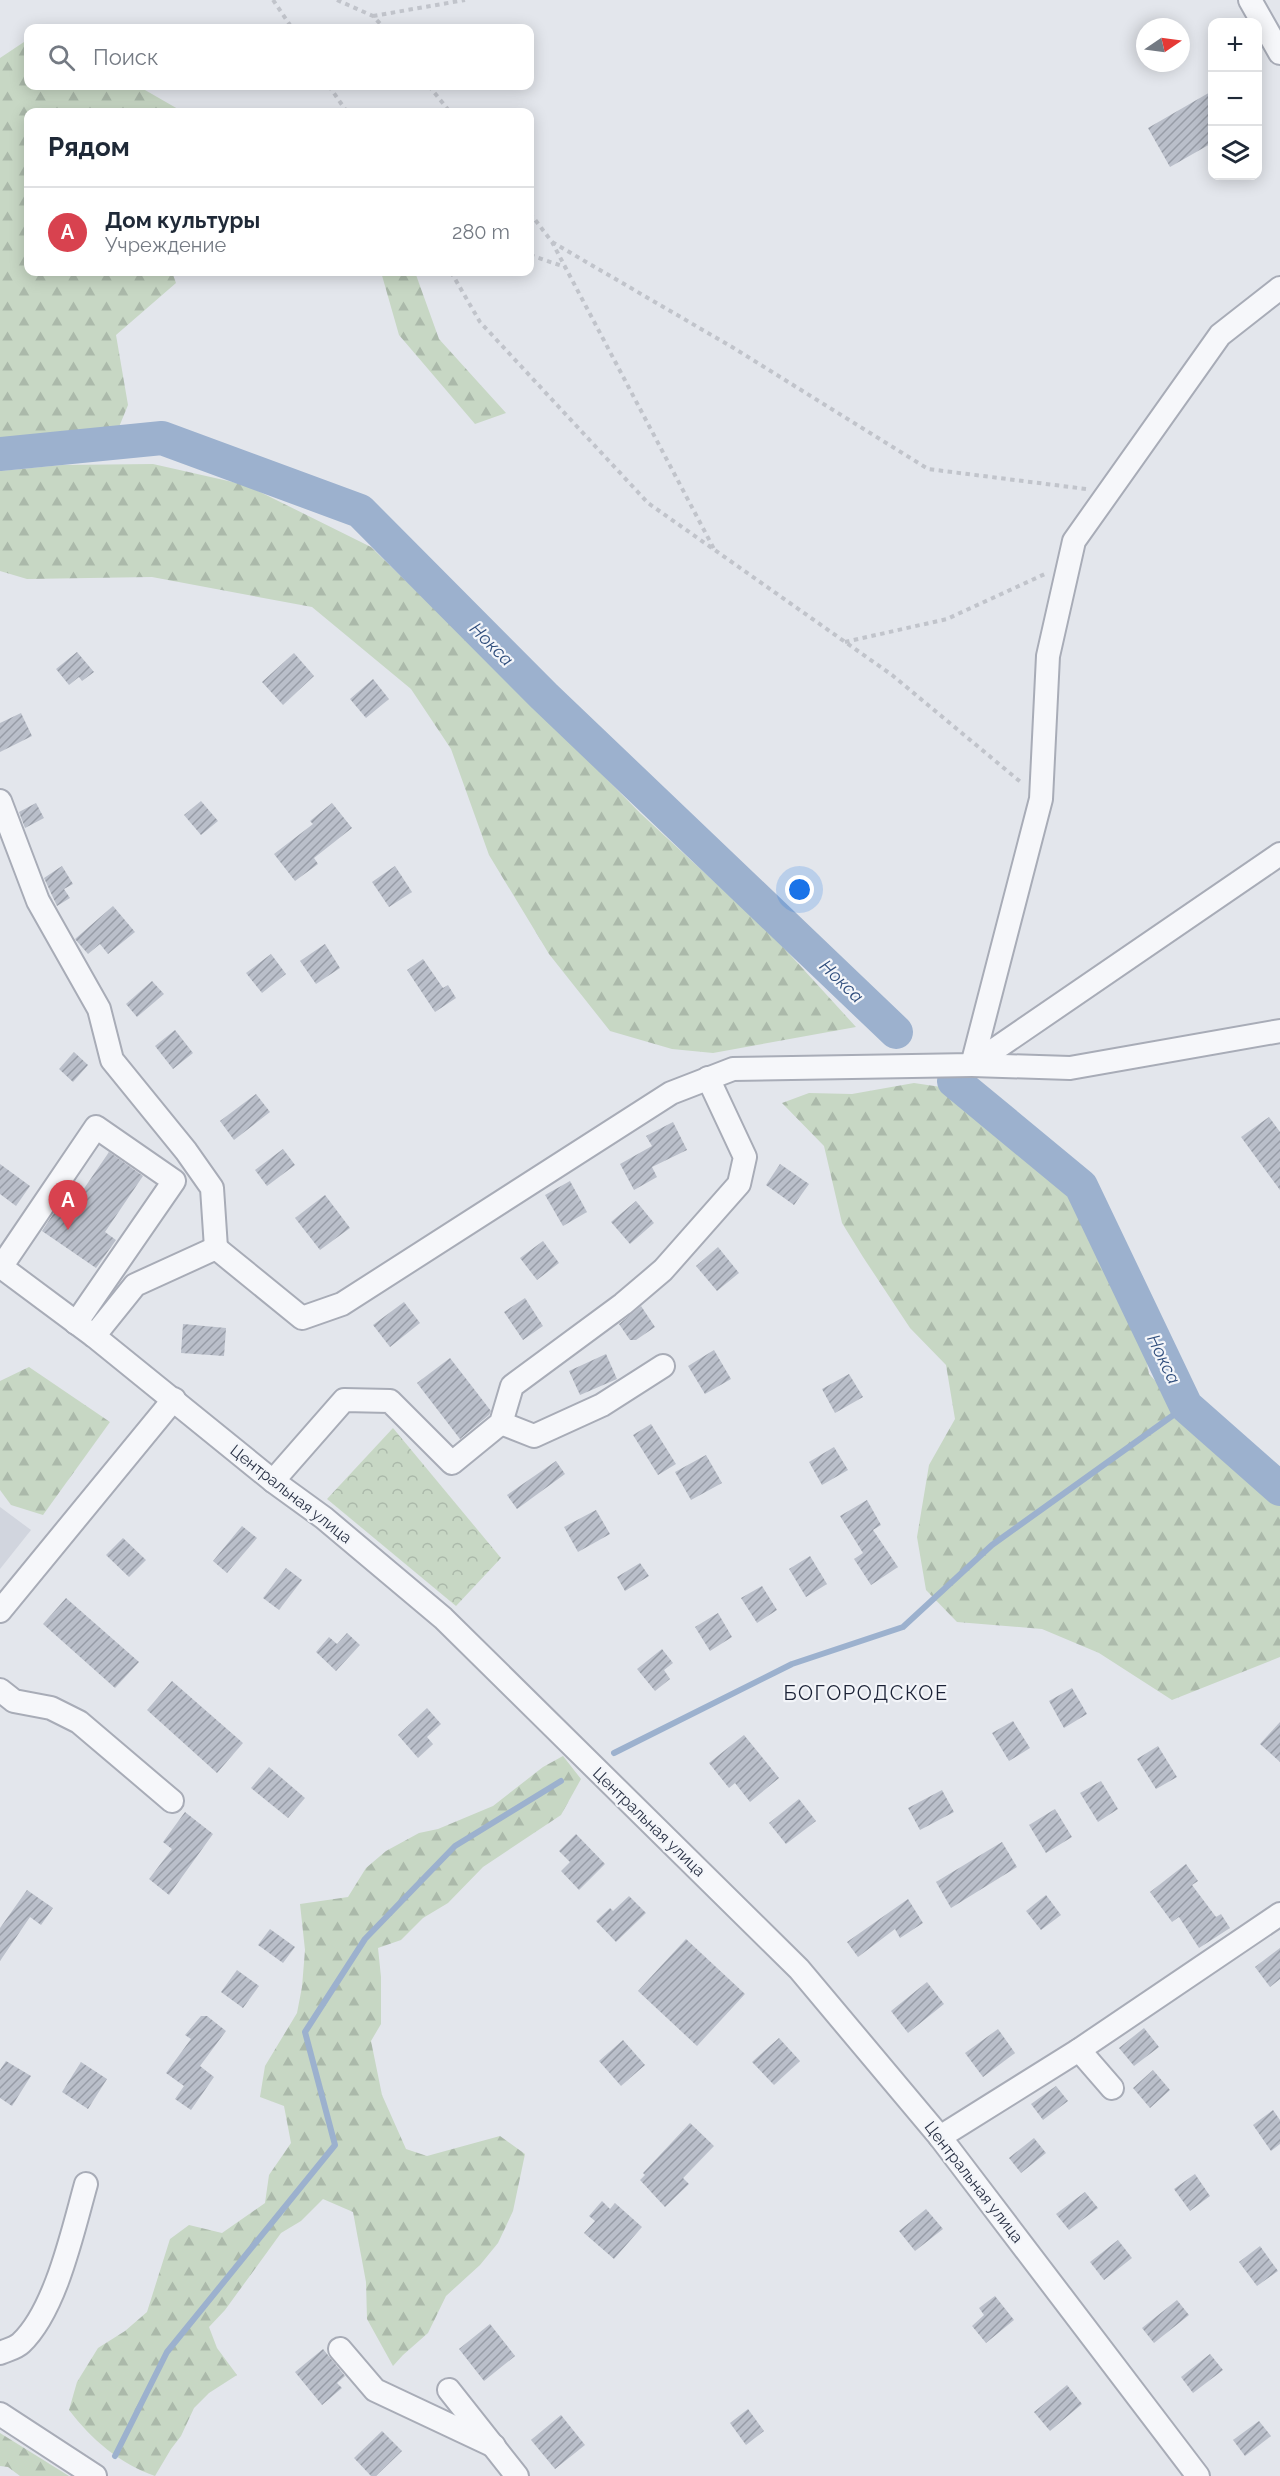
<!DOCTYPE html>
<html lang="ru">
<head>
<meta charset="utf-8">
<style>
  body { margin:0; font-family:Raleway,sans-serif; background:#f6f6f7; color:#1f2937 }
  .controls { position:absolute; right:18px; top:18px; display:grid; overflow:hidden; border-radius:12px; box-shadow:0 3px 15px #0003 }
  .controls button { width:54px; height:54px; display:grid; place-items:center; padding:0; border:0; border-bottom:2px solid #e0e1e3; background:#fff; color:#1f2937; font:30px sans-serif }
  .compass { position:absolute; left:1136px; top:18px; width:54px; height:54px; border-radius:50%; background:#fff; box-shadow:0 3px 15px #0003; rotate:77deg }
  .you { position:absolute; left:800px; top:890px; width:21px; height:21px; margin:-15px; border:4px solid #fff; border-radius:50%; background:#1a73e8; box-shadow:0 0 0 9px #1a73e833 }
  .badge { display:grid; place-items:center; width:39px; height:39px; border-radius:50%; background:#d8424f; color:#fff; font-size:20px; font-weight:700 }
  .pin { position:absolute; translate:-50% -50px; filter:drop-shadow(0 2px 3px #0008) }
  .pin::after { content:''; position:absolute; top:32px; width:21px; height:18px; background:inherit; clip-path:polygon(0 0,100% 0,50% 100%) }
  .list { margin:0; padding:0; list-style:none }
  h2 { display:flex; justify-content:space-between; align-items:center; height:78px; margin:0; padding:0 24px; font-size:26px }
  h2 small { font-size:20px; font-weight:400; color:#747a83 }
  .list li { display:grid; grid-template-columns:39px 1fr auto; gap:18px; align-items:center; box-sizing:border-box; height:90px; padding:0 24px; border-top:2px solid #e0e1e3 }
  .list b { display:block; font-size:22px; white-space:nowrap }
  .list p { margin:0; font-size:20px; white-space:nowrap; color:#747a83 }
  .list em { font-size:20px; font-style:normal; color:#747a83 }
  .icon { flex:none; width:33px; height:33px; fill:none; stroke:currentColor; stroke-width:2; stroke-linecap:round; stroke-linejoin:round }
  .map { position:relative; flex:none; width:1280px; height:2476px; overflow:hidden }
  .search { position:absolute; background:#fff; box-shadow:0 3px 15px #0003; left:24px; top:24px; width:510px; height:66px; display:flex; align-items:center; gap:15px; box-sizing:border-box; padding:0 21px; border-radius:12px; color:#747a83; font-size:22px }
  .panel { position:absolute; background:#fff; box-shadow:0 3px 15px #0003; left:24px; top:108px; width:510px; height:168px; border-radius:12px }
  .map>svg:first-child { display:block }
  .built { fill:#d1d5de }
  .forest { fill:url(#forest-firs) }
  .park { fill:url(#park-crowns) }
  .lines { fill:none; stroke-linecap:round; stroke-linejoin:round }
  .stream { stroke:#9cb1ce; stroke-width:6 }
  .river { stroke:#9cb1ce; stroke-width:34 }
  .building { fill:url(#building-hatch) }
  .minor-casing { stroke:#a8acb7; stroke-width:26 }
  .path { stroke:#c1c4cb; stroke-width:4; stroke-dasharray:4.5 4.5; stroke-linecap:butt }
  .minor { stroke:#f6f7fa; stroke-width:22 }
  .labels { text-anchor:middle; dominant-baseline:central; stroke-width:4.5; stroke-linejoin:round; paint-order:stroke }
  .street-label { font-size:16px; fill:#2a3246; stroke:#f3f5f9 }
  .water-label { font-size:18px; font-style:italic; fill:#304e7d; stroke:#f3f5f9 }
  .quarter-label { font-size:20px; letter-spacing:1.5px; fill:#1c2337; stroke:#f3f5f9 }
</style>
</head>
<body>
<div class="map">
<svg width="1280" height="2476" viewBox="0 0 1280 2476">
  <defs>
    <pattern id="forest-firs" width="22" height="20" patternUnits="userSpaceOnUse" patternTransform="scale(1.5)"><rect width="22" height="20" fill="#c7d7c4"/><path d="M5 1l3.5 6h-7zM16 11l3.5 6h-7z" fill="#abb9aa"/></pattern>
    <pattern id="park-crowns" width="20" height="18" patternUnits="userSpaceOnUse" patternTransform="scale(1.5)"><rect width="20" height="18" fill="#c7d7c4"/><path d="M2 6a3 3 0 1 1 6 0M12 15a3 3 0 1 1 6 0" fill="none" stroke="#abb9aa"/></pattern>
    <pattern id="building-hatch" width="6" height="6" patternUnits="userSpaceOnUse" patternTransform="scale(1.5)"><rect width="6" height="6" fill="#babfca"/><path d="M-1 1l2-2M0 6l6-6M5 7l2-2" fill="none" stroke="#979ca6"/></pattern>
  </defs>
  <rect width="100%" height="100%" fill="#e3e6ec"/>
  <polygon class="built" points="0,1507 31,1530 0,1569"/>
  <g class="forest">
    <polygon points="24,42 28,43 28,86 138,86 178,109 179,112 28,112 28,272 172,272 176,283 116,335 128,405 119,427 0,454 0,58"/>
    <polygon points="381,272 415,272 439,339 506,413 475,424 399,335"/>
    <polygon points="153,464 246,485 371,547 544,715 640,813 773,936 856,1027 713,1053 672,1049 610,1031 549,954 489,855 451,749 411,689 312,607 152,577 27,579 0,571 0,471 62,465"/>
    <polygon points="914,1083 941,1087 965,1111 1064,1190 1098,1248 1143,1340 1149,1374 1194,1422 1280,1505 1280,1657 1172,1700 1099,1653 1042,1629 957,1622 926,1590 917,1537 929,1465 955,1419 946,1365 910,1328 863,1257 842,1223 824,1146 782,1103 809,1093 852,1094"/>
    <polygon points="29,1367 110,1422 43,1515 11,1505 0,1490 0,1381"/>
    <path d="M563,1756L581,1779L561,1815L483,1867L448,1903L423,1918L401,1940L378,1948L381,1977V2024L371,2041L382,2095L406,2149L427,2156L500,2136L525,2154L513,2211L498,2243L480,2265L446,2296L428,2333L403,2355L393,2366L367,2319L366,2282L353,2212L323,2199L301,2221L281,2233L225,2310L209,2327L217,2348L237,2375L209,2393L194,2408L181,2436L171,2449L155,2476C119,2463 92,2440 69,2410L77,2382L98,2348L125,2331L147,2312L170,2239L189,2225L222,2233L265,2203L269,2175L291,2143L284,2106L260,2097L265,2066L297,2013L302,1987L305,1950L300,1904L348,1897L366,1868L386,1851L419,1833L438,1829L493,1806L543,1767Z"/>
    <polygon points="0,2433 69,2476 20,2476 8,2467 0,2466"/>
  </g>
  <polygon class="park" points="393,1428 501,1558 456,1606 327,1499"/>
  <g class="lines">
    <g class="stream">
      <polyline points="614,1753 792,1664 903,1627 992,1545 1186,1406"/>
      <polyline points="115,2456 167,2352 335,2145 305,2032 365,1939 455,1846 561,1781"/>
    </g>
    <g class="river">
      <polyline points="0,454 162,438 360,511 544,696 896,1032"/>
      <polyline points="954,1081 1081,1186 1186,1406 1280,1489"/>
    </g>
  </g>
  <g class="building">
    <polygon points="1212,91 1212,143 1170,167 1148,128"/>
    <polygon points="77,652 94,672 82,681 79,677 69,685 56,669"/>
    <polygon points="294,653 314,676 283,705 262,682"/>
    <polygon points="373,679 389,699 366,718 350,699"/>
    <polygon points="21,713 32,736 0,752 0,723"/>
    <polygon points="201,801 218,821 201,835 184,815"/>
    <polygon points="36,803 44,818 25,828 19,812"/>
    <polygon points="332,803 352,828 314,858 318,864 295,881 274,854 313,824 310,821"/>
    <polygon points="62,866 73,884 64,889 70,898 57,906 44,878"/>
    <polygon points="395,866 412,892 389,907 372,882"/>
    <polygon points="113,906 135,932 108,954 100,944 88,954 75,939"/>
    <polygon points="325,944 340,968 316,984 300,961"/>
    <polygon points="271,954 286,974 262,993 246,973"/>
    <polygon points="423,959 443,988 448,985 456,998 435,1012 407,970"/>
    <polygon points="152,981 164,994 137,1017 126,1004"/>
    <polygon points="175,1030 193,1053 173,1069 155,1046"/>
    <polygon points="74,1052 88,1065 73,1082 59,1069"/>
    <polygon points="256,1094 270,1112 234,1140 220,1121"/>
    <polygon points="1269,1117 1280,1132 1280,1190 1241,1137"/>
    <polygon points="673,1122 687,1150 652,1167 657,1177 634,1190 620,1164 652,1146 646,1136"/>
    <polygon points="283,1149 295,1165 267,1186 255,1170"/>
    <polygon points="109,1152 143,1176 105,1232 116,1240 96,1268 42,1231 61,1202 70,1209"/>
    <polygon points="0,1164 30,1186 16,1206 0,1194"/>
    <polygon points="780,1164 809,1184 794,1205 766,1185"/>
    <polygon points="570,1181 587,1212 563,1226 545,1195"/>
    <polygon points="325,1195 350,1228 320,1250 295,1218"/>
    <polygon points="636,1201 654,1223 630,1244 611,1222"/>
    <polygon points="543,1241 559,1263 537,1280 520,1258"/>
    <polygon points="718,1247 739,1273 717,1291 696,1266"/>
    <polygon points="525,1298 543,1326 523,1340 504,1312"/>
    <polygon points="404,1302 420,1323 390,1347 373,1325"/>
    <polygon points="641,1306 655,1327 636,1340 630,1340 619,1324"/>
    <polygon points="183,1324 226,1328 224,1356 181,1353"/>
    <polygon points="714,1350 731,1379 705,1394 688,1366"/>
    <polygon points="606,1354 617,1379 580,1395 569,1371"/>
    <polygon points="450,1358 491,1411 489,1415 460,1439 417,1383"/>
    <polygon points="849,1374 863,1397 835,1413 822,1389"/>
    <polygon points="651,1424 676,1464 658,1475 633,1435"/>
    <polygon points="834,1447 848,1470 822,1485 809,1462"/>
    <polygon points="706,1455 722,1483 691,1500 675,1472"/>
    <polygon points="556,1461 565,1474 517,1509 507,1495"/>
    <polygon points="867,1500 881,1525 873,1530 898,1567 871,1585 854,1559 863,1553 840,1516"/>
    <polygon points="596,1510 610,1534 578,1552 564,1527"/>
    <polygon points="242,1526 257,1538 227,1573 213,1561"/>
    <polygon points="123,1538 146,1560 129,1577 106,1555"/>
    <polygon points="810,1556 827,1584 806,1597 789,1569"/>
    <polygon points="640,1563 649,1576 625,1591 617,1577"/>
    <polygon points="286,1568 302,1580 279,1610 263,1598"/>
    <polygon points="762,1586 777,1610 757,1623 741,1598"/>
    <polygon points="66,1598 139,1662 115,1688 43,1624"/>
    <polygon points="718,1613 732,1637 710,1651 695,1627"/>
    <polygon points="347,1633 360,1645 336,1671 316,1652 329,1637 337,1644"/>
    <polygon points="662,1649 673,1663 664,1670 670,1679 655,1691 637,1669"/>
    <polygon points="172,1681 243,1743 217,1773 147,1710"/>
    <polygon points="1072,1688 1087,1714 1064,1728 1049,1701"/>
    <polygon points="427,1708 441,1724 427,1737 433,1744 418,1758 398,1735"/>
    <polygon points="1013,1721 1030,1748 1009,1761 992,1733"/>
    <polygon points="1280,1722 1280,1762 1260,1744"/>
    <polygon points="744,1735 779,1778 750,1802 735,1783 729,1788 709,1763"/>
    <polygon points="1158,1746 1177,1777 1156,1789 1137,1759"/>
    <polygon points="269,1767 305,1798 288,1818 251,1788"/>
    <polygon points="1101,1781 1118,1809 1098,1822 1080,1793"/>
    <polygon points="942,1790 954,1812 920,1830 908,1808"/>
    <polygon points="799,1799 816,1821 786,1844 769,1823"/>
    <polygon points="1055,1809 1072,1837 1046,1853 1029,1825"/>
    <polygon points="185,1812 213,1834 169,1895 149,1879 172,1849 163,1842"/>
    <polygon points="576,1834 605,1864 579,1890 561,1871 570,1862 559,1851"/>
    <polygon points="1002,1842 1017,1867 951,1908 936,1882"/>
    <polygon points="1186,1864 1198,1881 1192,1885 1216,1917 1221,1914 1230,1928 1199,1948 1179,1917 1172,1922 1150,1892"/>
    <polygon points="27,1890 53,1908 41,1925 30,1917 0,1961 0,1928"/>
    <polygon points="1046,1895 1061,1915 1041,1930 1026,1911"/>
    <polygon points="629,1896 646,1913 616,1942 596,1921 610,1908 613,1911"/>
    <polygon points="908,1899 923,1923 900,1938 895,1929 858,1957 847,1942"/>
    <polygon points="270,1929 295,1947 283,1963 258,1945"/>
    <polygon points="686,1939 745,1994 697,2046 638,1991"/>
    <polygon points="1280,1948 1280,1979 1270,1987 1255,1967"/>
    <polygon points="237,1970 259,1986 243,2008 221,1992"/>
    <polygon points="927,1982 944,2004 908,2033 891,2011"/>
    <polygon points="201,2016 207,2016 226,2031 200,2066 214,2077 191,2110 175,2099 184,2086 166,2073 191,2039 185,2035"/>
    <polygon points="1144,2028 1159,2047 1134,2066 1119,2048"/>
    <polygon points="998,2029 1015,2053 983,2077 965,2053"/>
    <polygon points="779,2038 800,2061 774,2085 752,2062"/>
    <polygon points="623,2040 645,2065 621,2086 599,2061"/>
    <polygon points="6,2061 31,2076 12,2106 0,2098 0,2070"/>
    <polygon points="81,2062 107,2079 88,2109 62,2092"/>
    <polygon points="1153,2070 1170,2090 1150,2108 1133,2088"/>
    <polygon points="1056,2086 1068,2101 1043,2120 1031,2104"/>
    <polygon points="1273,2110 1280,2120 1280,2144 1271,2151 1253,2125"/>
    <polygon points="690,2123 714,2146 683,2178 689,2184 665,2207 640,2180 645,2175 643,2173"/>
    <polygon points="1034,2138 1046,2153 1021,2173 1009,2158"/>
    <polygon points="1195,2174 1210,2196 1190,2211 1174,2189"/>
    <polygon points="1085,2192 1098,2208 1069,2230 1056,2214"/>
    <polygon points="602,2201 610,2209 615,2203 642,2227 614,2259 584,2233 595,2221 589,2216"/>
    <polygon points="926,2209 943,2229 915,2251 899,2231"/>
    <polygon points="1118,2240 1132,2258 1104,2280 1090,2262"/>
    <polygon points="1260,2246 1278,2271 1257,2286 1239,2262"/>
    <polygon points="995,2296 1014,2320 986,2343 972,2326 984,2315 979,2308"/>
    <polygon points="1177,2300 1189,2315 1154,2343 1142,2328"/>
    <polygon points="490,2324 515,2356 484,2381 459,2349"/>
    <polygon points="323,2349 345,2376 337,2383 342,2388 322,2405 295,2372"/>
    <polygon points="1210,2354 1223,2370 1193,2393 1181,2377"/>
    <polygon points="1067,2385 1082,2404 1050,2431 1034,2412"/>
    <polygon points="748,2409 764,2431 746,2445 730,2423"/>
    <polygon points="561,2415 585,2445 555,2469 531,2440"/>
    <polygon points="1259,2421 1271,2436 1245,2456 1233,2440"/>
    <polygon points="382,2431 402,2451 376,2476 371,2476 354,2458"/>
  </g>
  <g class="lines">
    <defs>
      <g id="minor">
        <polyline points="1250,0 1280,53"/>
        <polyline points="1280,288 1220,335 1074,541 1048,656 1041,799 972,1065 1070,1068 1280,1031"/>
        <polyline points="0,801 38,901 99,1009 112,1060 186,1151 212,1188 216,1248"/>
        <polyline points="0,1266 94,1336 273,1481 324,1518 443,1618 799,1969 940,2137 1198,2476"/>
        <polyline points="1,1267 96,1127 174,1181 76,1323"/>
        <polyline points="94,1336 135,1285 216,1248 302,1318 342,1304 671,1093 733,1069 972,1065 1280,854"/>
        <polyline points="501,1423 534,1436 602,1405 663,1366"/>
        <polyline points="273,1481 344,1400 390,1401 452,1463 501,1423 512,1386 623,1304 663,1270 739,1184 745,1157 708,1078"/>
        <polyline points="0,1611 174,1399"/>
        <polyline points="0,1690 14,1701 51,1708 79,1722 172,1801"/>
        <polyline points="1079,2050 1112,2088"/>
        <polyline points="940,2137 1079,2050 1280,1914"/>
        <polyline points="340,2349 375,2390 494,2446"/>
        <path d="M0,2353C7,2350 16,2348 21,2343C56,2310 73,2230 86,2184"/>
        <polyline points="449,2390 517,2476"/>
        <polyline points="0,2414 95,2476"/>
      </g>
    </defs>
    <use href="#minor" class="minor-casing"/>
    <g class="path">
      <polyline points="273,0 292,28"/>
      <polyline points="337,0 373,16 384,28"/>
      <polyline points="373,16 465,0"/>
      <polyline points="329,86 347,112"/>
      <polyline points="429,86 450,112"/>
      <polyline points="530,213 552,242 714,549"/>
      <polyline points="552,242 732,347 928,469 1086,489"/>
      <polyline points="530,255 565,267"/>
      <polyline points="451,272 480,322 648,503 892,675 1023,784"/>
      <polyline points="845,642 947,619 1047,573"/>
    </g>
    <use href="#minor" class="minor"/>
  </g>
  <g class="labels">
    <g class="street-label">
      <text transform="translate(291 1494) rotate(38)">Центральная улица</text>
      <text transform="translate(649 1822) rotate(44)">Центральная улица</text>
      <text transform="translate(974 2182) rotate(52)">Центральная улица</text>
    </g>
    <g class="water-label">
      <text transform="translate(492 644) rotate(45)">Нокса</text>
      <text transform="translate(842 981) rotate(44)">Нокса</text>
      <text transform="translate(1164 1359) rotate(64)">Нокса</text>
    </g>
    <g class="quarter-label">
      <text x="866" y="1693">БОГОРОДСКОЕ</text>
    </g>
  </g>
</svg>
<div class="controls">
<button>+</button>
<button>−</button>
<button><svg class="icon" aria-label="layers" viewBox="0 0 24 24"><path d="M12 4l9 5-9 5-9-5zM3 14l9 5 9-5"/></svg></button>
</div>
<svg class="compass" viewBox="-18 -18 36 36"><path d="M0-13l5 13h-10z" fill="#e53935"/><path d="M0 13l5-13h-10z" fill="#747a83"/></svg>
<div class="you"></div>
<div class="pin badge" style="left:68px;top:1230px">A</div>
<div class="search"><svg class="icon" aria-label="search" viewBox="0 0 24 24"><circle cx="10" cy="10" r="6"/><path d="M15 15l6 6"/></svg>Поиск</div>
<section class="panel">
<h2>Рядом<small></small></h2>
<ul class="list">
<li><span class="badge">A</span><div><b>Дом культуры</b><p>Учреждение</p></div><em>280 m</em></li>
</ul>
</section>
</div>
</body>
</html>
